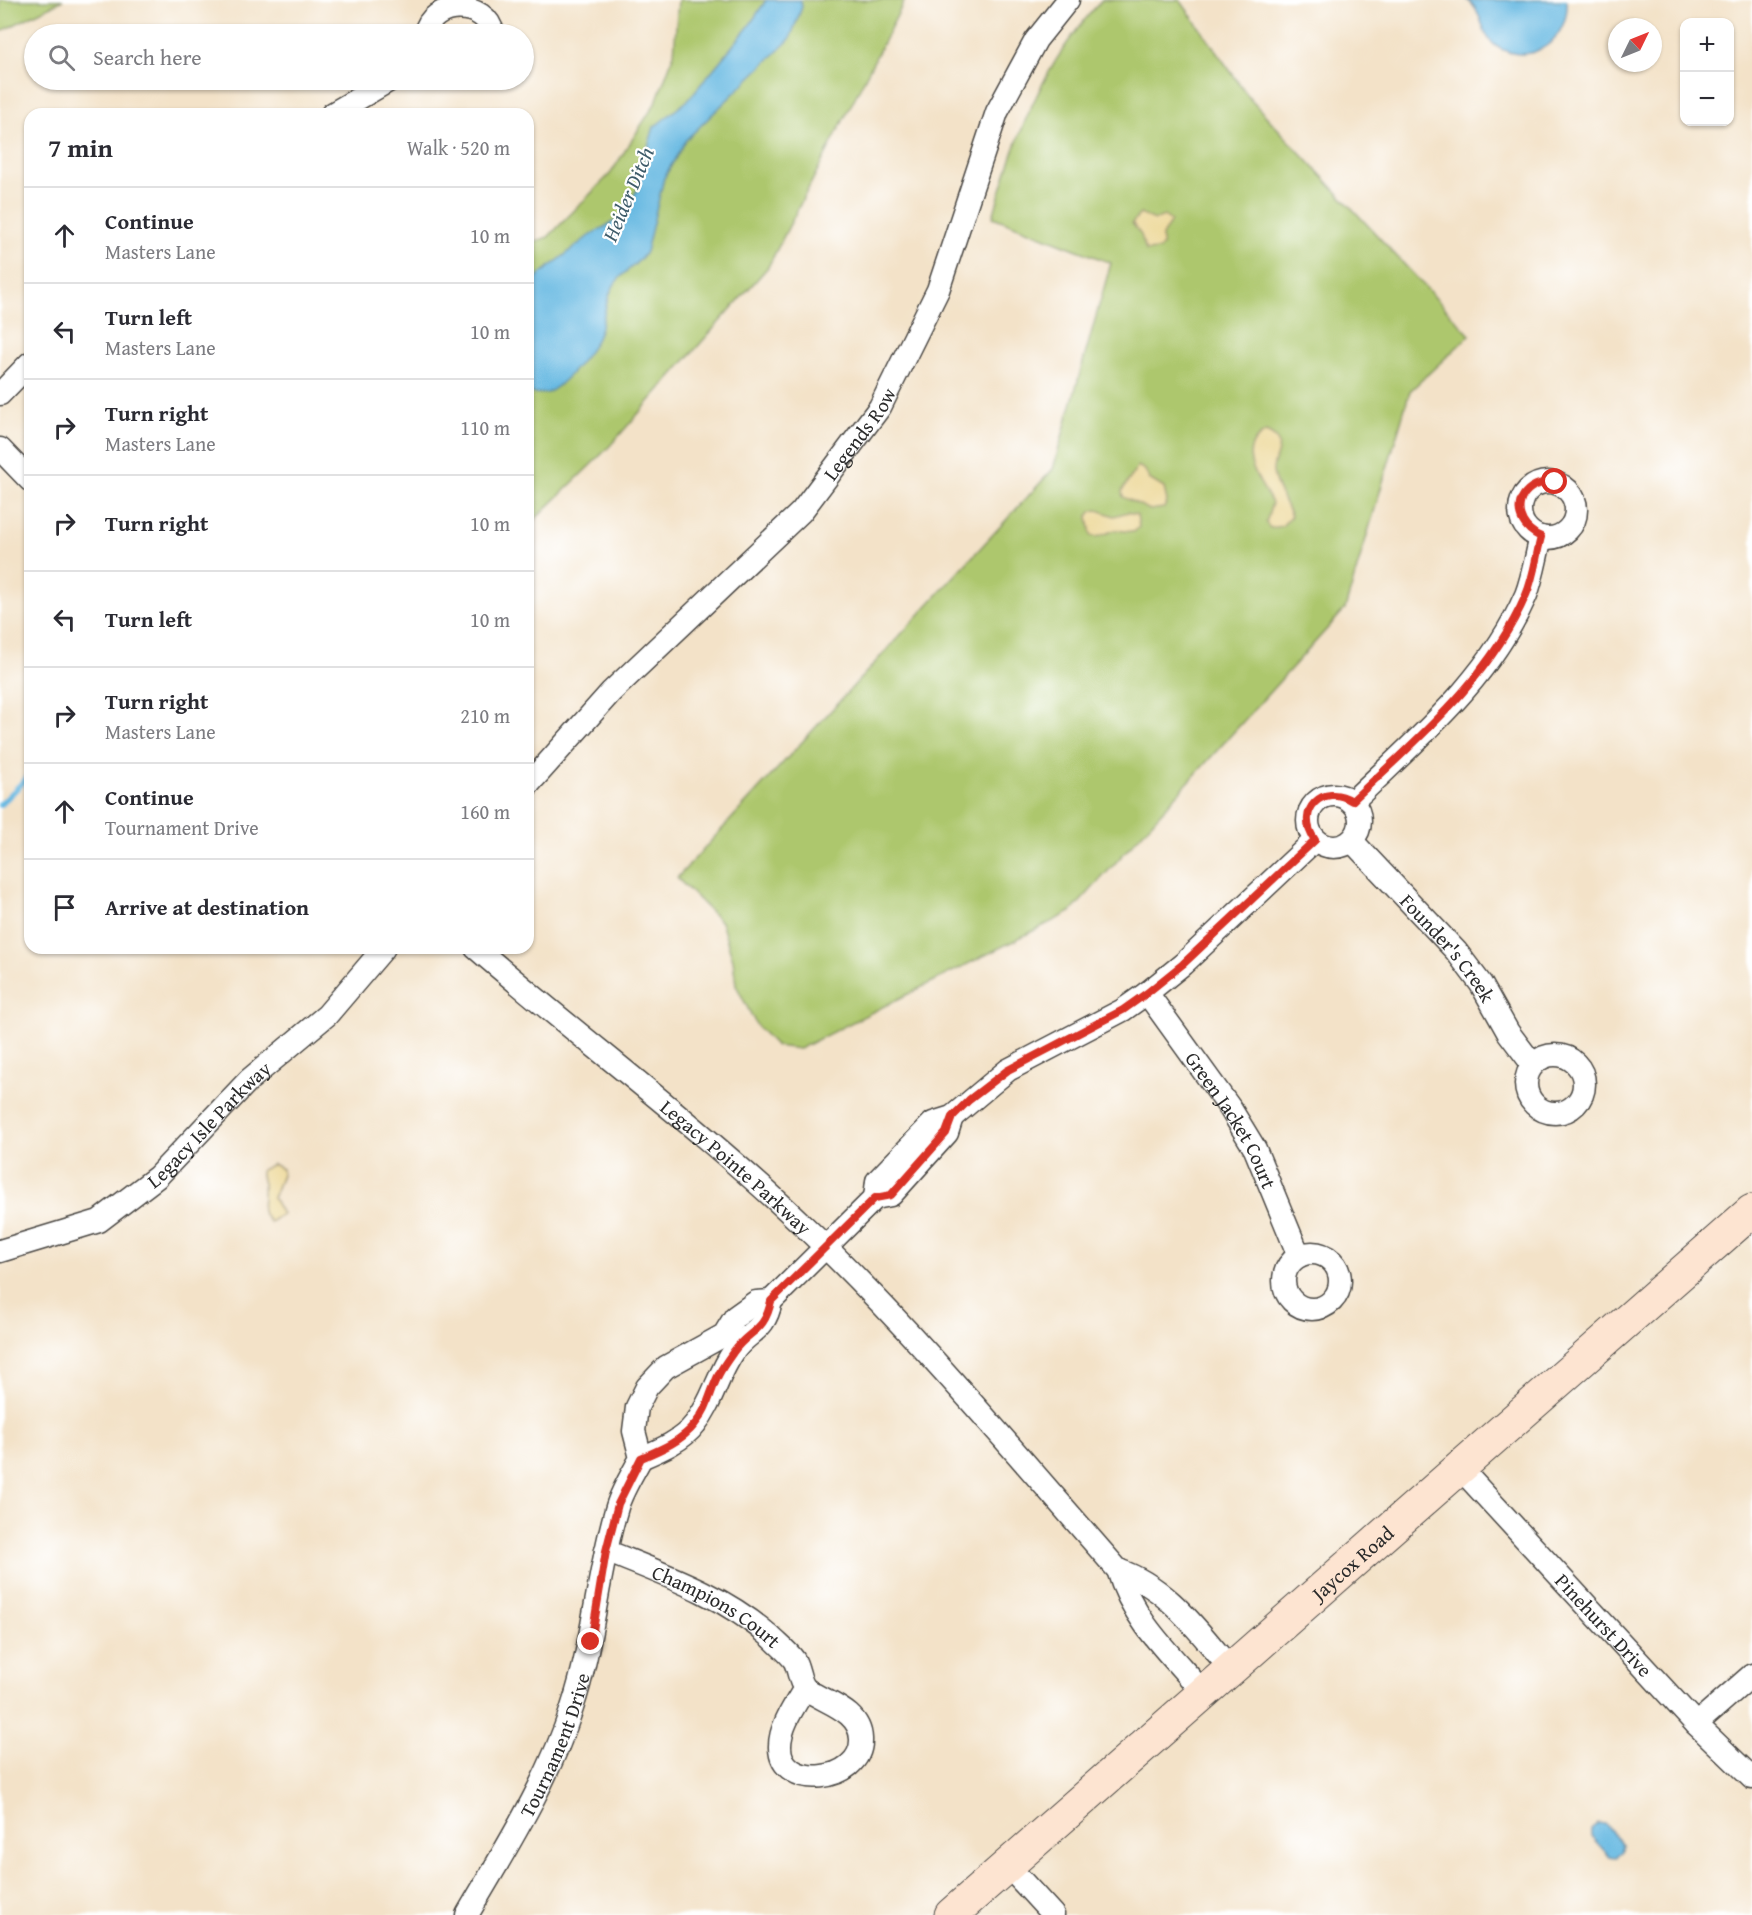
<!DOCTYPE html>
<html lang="en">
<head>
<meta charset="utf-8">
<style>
  body { margin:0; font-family:"Gentium Book Plus",serif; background:#f7f7f7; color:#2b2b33 }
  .controls { position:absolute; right:18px; top:18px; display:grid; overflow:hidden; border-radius:12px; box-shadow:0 2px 4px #0004 }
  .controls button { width:54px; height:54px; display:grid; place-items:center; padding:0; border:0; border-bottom:2px solid #e1e1e2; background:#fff; color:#2b2b33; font:30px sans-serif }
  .compass { position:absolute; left:1608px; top:18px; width:54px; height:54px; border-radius:50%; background:#fff; box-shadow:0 2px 4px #0004; rotate:47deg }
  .stop { position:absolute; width:18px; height:18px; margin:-14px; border:4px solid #d93025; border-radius:50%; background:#fff }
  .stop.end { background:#d93025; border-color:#fff; box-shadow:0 2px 6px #0008 }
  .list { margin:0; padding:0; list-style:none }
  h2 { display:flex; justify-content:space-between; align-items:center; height:78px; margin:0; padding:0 24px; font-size:26px }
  h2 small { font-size:20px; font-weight:400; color:#7c7c81 }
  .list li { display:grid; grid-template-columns:39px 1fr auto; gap:18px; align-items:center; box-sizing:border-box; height:96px; padding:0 24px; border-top:2px solid #e1e1e2 }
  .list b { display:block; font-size:22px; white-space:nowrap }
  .list p { margin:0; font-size:20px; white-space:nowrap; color:#7c7c81 }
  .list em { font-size:20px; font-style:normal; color:#7c7c81 }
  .icon { flex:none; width:33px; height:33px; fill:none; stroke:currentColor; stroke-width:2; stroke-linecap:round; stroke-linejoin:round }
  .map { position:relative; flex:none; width:1752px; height:1915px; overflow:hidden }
  .search { position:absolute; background:#fff; box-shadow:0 2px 4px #0004; left:24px; top:24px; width:510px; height:66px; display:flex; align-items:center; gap:15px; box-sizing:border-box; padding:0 21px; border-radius:33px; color:#7c7c81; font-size:22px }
  .panel { position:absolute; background:#fff; box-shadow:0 2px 4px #0004; left:24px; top:108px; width:510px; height:846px; border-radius:18px }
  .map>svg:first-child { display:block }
  .green { fill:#adc76d; stroke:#6c794c; stroke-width:1.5 }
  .sand { fill:#eeda9e; stroke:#8c8264; stroke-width:1.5 }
  .water { fill:#67b9e2; stroke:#497286; stroke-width:1.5 }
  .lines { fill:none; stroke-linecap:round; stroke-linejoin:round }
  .stream { stroke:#67b9e2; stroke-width:6 }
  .street-casing { stroke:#494643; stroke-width:25 }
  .secondary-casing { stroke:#494643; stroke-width:35 }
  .street { stroke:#fff; stroke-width:22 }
  .secondary { stroke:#fde4d1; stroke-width:33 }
  .route { stroke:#d93025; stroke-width:8 }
  .labels { text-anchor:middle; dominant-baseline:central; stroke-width:4.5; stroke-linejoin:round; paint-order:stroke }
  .street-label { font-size:20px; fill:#2b2b2b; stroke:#fff }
  .water-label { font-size:21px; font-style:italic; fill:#405d6b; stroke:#fff }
</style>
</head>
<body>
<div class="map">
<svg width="1752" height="1915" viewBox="0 0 1752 1915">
  <rect width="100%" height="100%" fill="#fff"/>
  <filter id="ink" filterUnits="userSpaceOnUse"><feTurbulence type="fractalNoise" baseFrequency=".0167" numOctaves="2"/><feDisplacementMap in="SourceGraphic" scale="12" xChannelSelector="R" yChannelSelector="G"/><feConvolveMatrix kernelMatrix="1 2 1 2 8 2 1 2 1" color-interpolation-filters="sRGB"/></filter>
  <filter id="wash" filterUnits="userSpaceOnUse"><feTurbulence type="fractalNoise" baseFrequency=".008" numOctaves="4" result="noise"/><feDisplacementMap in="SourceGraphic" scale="24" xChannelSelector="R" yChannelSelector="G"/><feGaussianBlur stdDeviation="1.35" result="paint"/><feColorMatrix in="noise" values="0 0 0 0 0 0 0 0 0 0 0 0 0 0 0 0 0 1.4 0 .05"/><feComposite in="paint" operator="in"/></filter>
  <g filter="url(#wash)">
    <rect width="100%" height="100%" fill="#f3e2c8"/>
    <g class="green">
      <polygon points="0,0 63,0 0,32"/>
      <polygon points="678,0 905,0 768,267 608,448 528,526 528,244 548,237 611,173 656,102 674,54"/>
      <path d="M1102,0H1180L1251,100L1470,335L1410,391L1345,609L1071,912L799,1049L776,1046L757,1026L736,985L733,960L721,922L677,878L1053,469L1111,263L993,217C1016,135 1042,64 1102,0Z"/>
    </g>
    <g class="sand">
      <polygon points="1140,214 1154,220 1164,216 1171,221 1162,236 1162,246 1159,250 1146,251 1141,235 1132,223"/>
      <path d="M1266,432C1290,442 1272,457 1273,472C1274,483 1286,505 1291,516L1282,526L1270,528L1266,523L1272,503C1260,481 1233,450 1266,432Z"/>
      <polygon points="1138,466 1145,470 1149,479 1164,488 1167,501 1164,508 1150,510 1123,497 1122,491"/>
      <polygon points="1098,510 1114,516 1128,512 1137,515 1139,527 1134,532 1115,530 1097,537 1091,536 1088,516 1092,511"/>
      <path d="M273,1164L282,1169V1175L273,1198L282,1214L270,1222C257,1211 265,1199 263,1184C262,1179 260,1176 261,1170Z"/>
    </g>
    <g class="water">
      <path d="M766,0H801L802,7L790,39L686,140L664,178L646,252C638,265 622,272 614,285C604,301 605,321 597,338C591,352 561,388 547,393C542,394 533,393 528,393V284L590,235L620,218L639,187L644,160L654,127L687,101L749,26Z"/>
      <path d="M1467,0H1567C1570,39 1531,69 1496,46C1480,35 1483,10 1467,0Z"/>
      <polygon points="1598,1823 1605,1824 1623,1844 1623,1851 1616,1857 1609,1856 1591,1836 1591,1829"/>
    </g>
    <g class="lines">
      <polyline class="stream" points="0,805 30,775"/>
    </g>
  </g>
  <g filter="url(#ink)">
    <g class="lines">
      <defs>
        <g id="street">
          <path d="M425,34C431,0 487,0 493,34"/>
          <polyline points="332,114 390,80"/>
          <polyline points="0,394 30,363"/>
          <polyline points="0,449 30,480"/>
          <circle cx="1548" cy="510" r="28"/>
          <path id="s1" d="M528,785L611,692L801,512L880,407L938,290L997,112L1036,40L1068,0"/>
          <circle cx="1334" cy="821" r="26"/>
          <path d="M1352,802C1417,739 1489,680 1526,595C1533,577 1536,556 1541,537"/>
          <path id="s2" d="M1352,841L1456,951L1481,984L1508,1032L1533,1065"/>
          <path id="s3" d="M476,948C586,1043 703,1129 807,1229C918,1335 1017,1455 1118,1570C1133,1621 1169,1653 1203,1692"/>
          <path id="s4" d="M1147,993L1230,1108L1255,1149L1299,1256"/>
          <circle cx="1555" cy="1084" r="29"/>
          <polyline points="875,1198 877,1181 933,1123 952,1117 1008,1070 1123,1010 1147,993 1183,964 1315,840"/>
          <path id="s5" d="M0,1251L99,1221L157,1177L249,1080L327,1015L384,948"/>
          <circle cx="1312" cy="1281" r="28"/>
          <path d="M641,1458C660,1450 682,1441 695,1424C713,1402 717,1375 734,1351C749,1330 765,1332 771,1301L875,1198L891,1195L947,1133L952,1117"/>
          <path id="s6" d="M1460,1468L1696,1724L1752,1778"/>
          <path id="s7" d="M606,1551C663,1574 724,1595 771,1637C778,1644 788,1652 794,1660C799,1668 799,1683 806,1689C825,1703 860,1710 861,1739C863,1783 779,1792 780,1746C780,1726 795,1705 805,1688"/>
          <path d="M1118,1570C1168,1587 1197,1630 1230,1668"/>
          <polyline points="1696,1724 1752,1675"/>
          <polyline points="1008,1866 1053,1915"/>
          <path id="s8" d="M467,1915C506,1848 548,1782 572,1708C594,1642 597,1573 617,1507C622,1490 633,1473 641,1458L634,1431L637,1407L647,1387L666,1367L724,1335L735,1317L756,1302L771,1301"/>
        </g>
        <g id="secondary">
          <path id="s9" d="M951,1915L1752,1211"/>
        </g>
      </defs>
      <use href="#street" class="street-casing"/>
      <use href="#secondary" class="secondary-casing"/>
      <use href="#street" class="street"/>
      <use href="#secondary" class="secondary"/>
    </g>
  </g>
  <g class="lines" filter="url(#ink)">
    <path class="route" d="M591,1642L606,1551L618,1504L641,1458C660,1450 682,1441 695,1424C708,1409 710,1391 719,1374C723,1366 729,1358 734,1351C749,1330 765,1332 771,1301L875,1198L891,1195L946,1133L952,1117L969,1100L1008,1070L1123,1010L1147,993L1183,964L1315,840C1294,811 1323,782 1352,801C1417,739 1489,680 1526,595C1534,577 1536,556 1541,537C1506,521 1516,480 1555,482"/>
  </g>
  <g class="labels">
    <g class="street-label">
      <text stroke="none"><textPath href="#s1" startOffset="484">Legends Row</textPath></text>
      <text stroke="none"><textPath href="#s2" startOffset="144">Founder's Creek</textPath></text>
      <text stroke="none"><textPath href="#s4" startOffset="153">Green Jacket Court</textPath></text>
      <text stroke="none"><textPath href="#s5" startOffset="250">Legacy Isle Parkway</textPath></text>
      <text stroke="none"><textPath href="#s3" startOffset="340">Legacy Pointe Parkway</textPath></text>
      <text stroke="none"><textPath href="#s9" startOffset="534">Jaycox Road</textPath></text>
      <text stroke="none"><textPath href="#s7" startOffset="124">Champions Court</textPath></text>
      <text stroke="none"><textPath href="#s6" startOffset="213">Pinehurst Drive</textPath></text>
      <text stroke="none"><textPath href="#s8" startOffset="192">Tournament Drive</textPath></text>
    </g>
    <g class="water-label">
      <text transform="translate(628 194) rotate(-67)">Heider Ditch</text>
    </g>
  </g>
</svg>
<div class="controls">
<button>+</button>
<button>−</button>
</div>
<svg class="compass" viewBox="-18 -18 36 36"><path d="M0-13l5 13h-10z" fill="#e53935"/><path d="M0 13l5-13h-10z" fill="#7c7c81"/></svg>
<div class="stop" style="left:1555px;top:482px"></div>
<div class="stop end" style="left:591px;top:1642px"></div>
<div class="search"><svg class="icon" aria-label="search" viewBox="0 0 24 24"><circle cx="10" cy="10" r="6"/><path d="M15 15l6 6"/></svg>Search here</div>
<section class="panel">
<h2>7 min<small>Walk · 520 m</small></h2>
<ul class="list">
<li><svg class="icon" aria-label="ahead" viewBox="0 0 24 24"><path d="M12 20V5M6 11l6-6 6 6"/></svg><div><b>Continue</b><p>Masters Lane</p></div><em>10 m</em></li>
<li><svg class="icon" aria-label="left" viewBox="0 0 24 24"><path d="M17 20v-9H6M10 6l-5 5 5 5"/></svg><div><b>Turn left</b><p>Masters Lane</p></div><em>10 m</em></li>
<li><svg class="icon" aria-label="right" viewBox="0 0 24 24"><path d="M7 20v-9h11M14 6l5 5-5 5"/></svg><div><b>Turn right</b><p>Masters Lane</p></div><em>110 m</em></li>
<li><svg class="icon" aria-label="right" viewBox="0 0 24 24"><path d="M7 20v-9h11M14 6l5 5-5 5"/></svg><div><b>Turn right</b></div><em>10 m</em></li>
<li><svg class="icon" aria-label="left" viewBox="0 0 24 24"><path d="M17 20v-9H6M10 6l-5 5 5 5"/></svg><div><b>Turn left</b></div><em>10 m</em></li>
<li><svg class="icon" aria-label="right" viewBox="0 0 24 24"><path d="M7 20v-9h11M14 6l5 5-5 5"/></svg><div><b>Turn right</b><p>Masters Lane</p></div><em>210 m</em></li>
<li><svg class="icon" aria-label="ahead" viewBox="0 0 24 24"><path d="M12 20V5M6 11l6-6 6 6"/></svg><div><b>Continue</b><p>Tournament Drive</p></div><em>160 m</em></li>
<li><svg class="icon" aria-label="arrive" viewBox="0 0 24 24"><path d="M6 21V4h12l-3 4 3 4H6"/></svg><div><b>Arrive at destination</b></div></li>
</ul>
</section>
</div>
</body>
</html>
